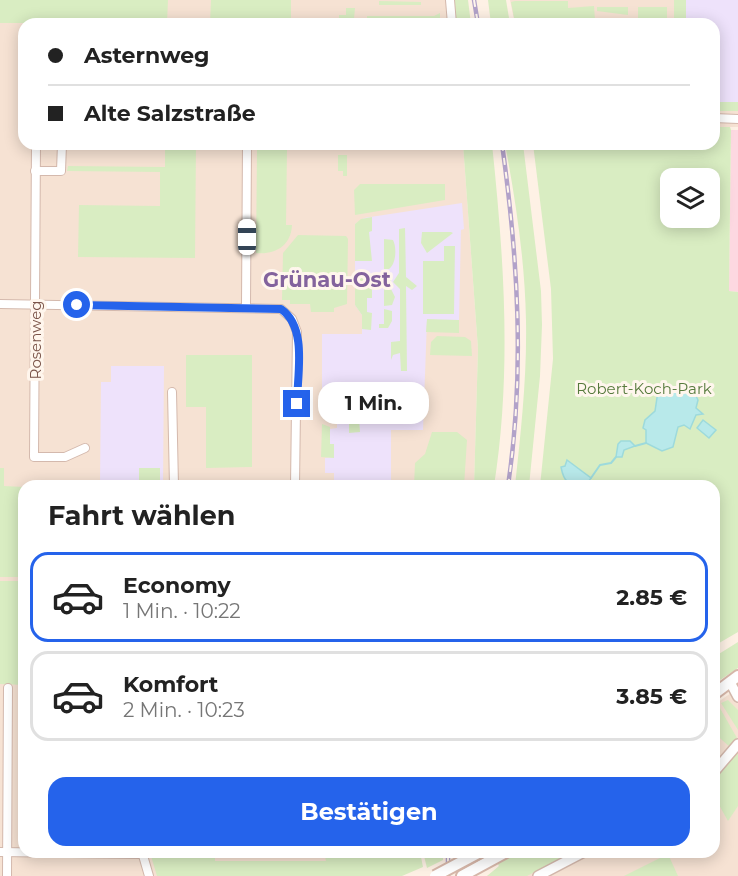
<!DOCTYPE html>
<html lang="de">
<meta charset="utf-8">
<style>
body{margin:0;font-family:Montserrat,sans-serif;background:#f6f6f6;color:#222;height:100vh;display:flex;flex-direction:column;font-size:22px;white-space:nowrap}
*{box-sizing:border-box;margin:0}
p{font-size:20px;color:#767676}
.icon{flex:none;width:33px;height:33px;fill:none;stroke:currentColor;stroke-width:2;stroke-linecap:round;stroke-linejoin:round}
.map{position:relative;flex:1;overflow:hidden}
.drawer{position:absolute;left:18px;top:480px;width:702px;height:378px;display:flex;flex-direction:column;background:#fff;border-radius:18px;box-shadow:0 3px 15px #0003}
.drawer>*{flex:none}
.hud{position:absolute;left:18px;top:18px;width:702px;height:132px;border-radius:18px;box-shadow:0 3px 15px #0003;display:grid;align-content:center;height:132px;padding:0 30px;background:#fff}
.controls{position:absolute;left:660px;top:168px;display:grid;gap:12px}
.controls a{display:grid;place-items:center;width:60px;height:60px;border-radius:12px;background:#fff;box-shadow:0 3px 15px #0003;font-size:30px}
.end{position:absolute;width:27px;height:27px;margin:-14px;border:8px solid #2563eb;background:#fff;box-shadow:0 0 0 3px #fff}
.from{border-radius:50%}
.bubble{position:absolute;height:42px;border-radius:18px;background:#fff;box-shadow:0 3px 15px #0003;font-size:20px;font-weight:700;line-height:42px;text-align:center}
.car{position:absolute;width:18px;height:36px;margin:-18px -9px;border-radius:8px;box-shadow:0 0 4px 2px #0007;background:linear-gradient(#fff 24%,#345 0 40%,#fff 0 76%,#345 0 86%,#fff 0)}
.hud b{display:flex;align-items:center;gap:21px;height:57px;font-size:22px}
.hud b+b{border-top:2px solid #e0e0e0}
.hud i{width:15px;height:15px;background:#222}
ul{padding:0;list-style:none}
li{display:flex;align-items:center;gap:18px;height:90px;margin:0 12px 9px;padding:0 18px;border:3px solid #e0e0e0;border-radius:18px}
li div{flex:1}
li b{display:block;font-size:22px}
li em{font-style:normal;font-weight:700}
li.active{border-color:#2563eb}
li>.icon{width:54px;height:54px;stroke-width:1.5}
h2{padding:0 30px;font-size:27px;line-height:72px}
.action{display:flex;gap:12px;margin-top:auto;padding:12px 30px}
.action a{flex:1;height:69px;border-radius:18px;background:#2563eb;color:#fff;font-size:24px;font-weight:700;line-height:69px;text-align:center}
.map>svg:first-child{display:block}
.residential{fill:#f6e2d3}
.education{fill:#eee2fb}
.medical{fill:#fdd8e1}
.green{fill:#d9edc2;fill-rule:evenodd}
.water{fill:#b8e9ea;stroke:#9ddadc;stroke-width:1.5}
.lines{fill:none;stroke-linecap:round;stroke-linejoin:round}
.stream{stroke:#9ddadc;stroke-width:2}
.minor-casing{stroke:#d4b9ad;stroke-width:10}
.tertiary-casing{stroke:#d4b9ad;stroke-width:12}
.secondary-casing{stroke:#d7b8aa;stroke-width:14}
.minor{stroke:#fff;stroke-width:8}
.tertiary{stroke:#fff;stroke-width:9}
.secondary{stroke:#fff;stroke-width:10}
.rail-casing{stroke:#b2a2c9;stroke-width:4.5}
.rail{stroke:#fff6ed;stroke-width:2;stroke-dasharray:7;stroke-linecap:butt}
.secondary-bridge-casing{stroke:#d7b8aa;stroke-width:14;stroke-linecap:butt}
.secondary-bridge{stroke:#fff;stroke-width:10}
.route{stroke:#2563eb;stroke-width:8}
.labels{text-anchor:middle;dominant-baseline:central;stroke-width:6;stroke-linejoin:round;paint-order:stroke}
.street-label{font-size:15px;fill:#7a5348;stroke:#fff6ed}
.park-label{font-size:15px;fill:#567a3c;stroke:#fff6ed}
.district-label{font-size:21px;font-weight:bold;fill:#83639d;stroke:#fff6ed}
</style>
<div class="map">
<svg width="738" height="876" viewBox="0 0 738 876">
<rect width="100%" height="100%" fill="#fef1e5"/>
<g class="residential">
<polygon points="0,0 454,0 456,24 24,24 24,144 463,144 478,349 474,486 24,486 24,529 0,529"/>
<polygon points="510,0 738,0 738,127 714,127 714,24 515,24"/>
<polygon points="0,577 24,577 24,852 324,852 332,876 0,876"/>
<polygon points="738,688 738,876 487,876 496,870 499,866 497,862 513,852 714,852 714,705"/>
</g>
<g class="education">
<polygon points="674,0 738,0 738,102 714,102 714,24 674,24"/>
<polygon points="462,203 464,229 461,230 459,320 427,320 423,430 391,430 391,486 334,486 334,473 325,473 325,458 334,457 330,444 330,429 337,428 337,402 322,401 322,334 362,334 362,315 355,305 355,224 364,218"/>
<polygon points="111,366 164,366 163,485 100,484 101,382 111,382"/>
</g>
<polygon class="medical" points="731,130 738,130 738,292 729,291"/>
<g class="green">
<polygon points="0,0 168,0 167,23 0,23"/>
<polygon points="211,0 291,0 291,24 210,24"/>
<polygon points="454,0 468,0 471,24 456,24"/>
<polygon points="488,0 506,0 510,24 491,24"/>
<rect x="674" y="0" width="12" height="24"/>
<polygon points="379,1 421,2 421,5 379,5"/>
<polygon points="515,1 568,1 568,8 594,6 595,20 581,24 515,23 511,2"/>
<polygon points="597,7 628,7 628,15 597,11"/>
<rect x="638" y="7" width="29" height="17"/>
<polygon points="346,8 355,8 354,19 350,24 339,24 339,15 346,15"/>
<polygon points="440,13 440,24 367,24 367,16 434,16"/>
<rect x="714" y="102" width="24" height="9"/>
<path d="M714 127H730L731 130 729 291 738 292V632L714 646V486H540L553 359 551 289 533 144H714ZM670 178H710V218H670Z"/>
<polygon points="165,144 196,144 195,258 78,257 79,205 160,206 160,172 67,171 68,166 165,167"/>
<path d="M463 144H492C504 258 512 372 494 486H474L478 349Z"/>
<path d="M505 144H523L541 291 542 325 540 376 529 486H515C521 431 527 377 526 321 525 262 516 202 505 144Z"/>
<path d="M257 149H287L286 225H292C291 246 275 255 256 253Z"/>
<polygon points="338,155 347,155 347,176 343,176 343,171 338,171"/>
<polygon points="360,184 445,184 445,200 355,215 354,190"/>
<polygon points="372,217 372,231 369,232 372,261 355,261 355,224 361,219"/>
<polygon points="405,228 406,277 417,286 412,290 406,286 407,371 401,371 400,353 393,355 391,360 391,342 400,341 400,289 393,282 399,273 399,229"/>
<polygon points="422,232 451,232 453,233 427,253 421,243"/>
<polygon points="298,235 346,236 348,239 347,304 334,308 334,312 311,312 310,304 290,304 290,300 282,300 283,253"/>
<path d="M384 239 393 240C397 248 396 264 389 269H384Z"/>
<polygon points="444,246 455,246 454,314 423,314 423,261 444,261"/>
<polygon points="384,272 391,275 391,289 395,297 392,305 384,306"/>
<polygon points="355,277 372,277 372,298 367,298 367,312 372,313 371,330 362,329 362,315 355,305"/>
<polygon points="384,309 392,311 392,321 388,328 379,328 379,324 384,324"/>
<polygon points="427,319 459,320 459,333 426,332"/>
<polygon points="437,336 465,337 471,341 472,356 430,355 431,342"/>
<polygon points="186,355 252,355 252,467 206,468 206,407 186,407"/>
<polygon points="343,416 359,419 360,432 349,433 349,421 343,421"/>
<polygon points="322,424 330,427 330,444 334,444 334,458 321,457"/>
<polygon points="432,432 457,432 467,440 464,486 414,486 415,463 425,454"/>
<polygon points="0,468 4,468 4,486 24,487 24,577 0,577"/>
<rect x="139" y="468" width="21" height="12"/>
<polygon points="0,581 24,581 24,685 0,684"/>
<polygon points="738,642 738,668 714,684 714,657"/>
<polygon points="728,700 738,710 738,730 721,703"/>
<polygon points="717,703 737,738 730,747 714,733 714,705"/>
<polygon points="738,744 738,806 728,821 714,796 714,772"/>
<polygon points="324,852 420,852 423,867 402,876 157,876 151,856 162,856 164,853 215,854 215,861 326,861"/>
<polygon points="423,852 443,852 443,860 427,868"/>
<polygon points="513,852 573,852 527,876 487,876 499,866 497,862"/>
<polygon points="668,854 678,876 624,876"/>
</g>
<g class="water">
<polygon points="684,385 692,388 698,400 696,408 703,414 696,415 690,429 684,425 678,427 673,447 662,451 646,443 646,430 643,428 645,420 655,411 658,391 678,390"/>
<polygon points="703,420 716,430 709,438 697,428"/>
<polygon points="621,441 630,441 635,446 624,450 622,457 616,457 618,444"/>
<path d="M567 460 591 478 587 484C572 483 565 488 561 467L565 466Z"/>
</g>
<g class="lines">
<g class="stream">
<polyline points="635,446 646,443"/>
<polyline points="591,478 600,465 611,463 616,457"/>
</g>
<defs>
<g id="minor">
<polyline points="450,0 452,24"/>
<polyline points="714,118 738,119"/>
<polyline points="36,144 34,457 65,457 85,448"/>
<polyline points="35,171 61,171 62,144"/>
<polyline points="0,304 281,309 292,319 297,332 295,486"/>
<polyline points="246,306 247,144"/>
<polyline points="172,392 174,486"/>
<polyline points="0,852 142,854"/>
<polyline points="142,852 149,876"/>
<polyline points="7,876 8,688"/>
</g>
<g id="tertiary">
<polyline points="730,682 738,697"/>
<polyline points="714,772 738,744"/>
<polyline points="538,876 584,852"/>
</g>
<g id="secondary">
<polyline points="714,694 738,676"/>
<polyline points="462,876 506,852"/>
</g>
</defs>
<use href="#minor" class="minor-casing"/>
<use href="#tertiary" class="tertiary-casing"/>
<use href="#secondary" class="secondary-casing"/>
<use href="#minor" class="minor"/>
<use href="#tertiary" class="tertiary"/>
<use href="#secondary" class="secondary"/>
<defs>
<g id="rail">
<polyline points="474,0 478,24"/>
<path d="M502 144C518 258 525 372 508 486"/>
<polyline points="448,876 448,852"/>
</g>
</defs>
<use href="#rail" class="rail-casing"/>
<use href="#rail" class="rail"/>
<defs>
<polyline id="secondary-bridge" points="435,876 480,852"/>
</defs>
<use href="#secondary-bridge" class="secondary-bridge-casing"/>
<use href="#secondary-bridge" class="secondary-bridge"/>
</g>
<g class="lines">
<path class="route" d="M77 305 281 309C308 328 297 375 297 404"/>
</g>
<g class="labels">
<g class="street-label">
<text transform="translate(35 340) rotate(-90)">Rosenweg</text>
</g>
<g class="park-label">
<text x="644" y="388">Robert-Koch-Park</text>
</g>
<g class="district-label">
<text x="327" y="279">Grünau-Ost</text>
</g>
</g>
</svg>
<div class="controls">
<a><svg class="icon" aria-label="layers" viewBox="0 0 24 24"><path d="M12 4l9 5-9 5-9-5zM3 14l9 5 9-5"/></svg></a>
</div>
<i class="end from" style="left:77px;top:305px"></i>
<i class="end" style="left:297px;top:404px"></i>
<div class="bubble" style="left:318px;top:382px;width:111px">1 Min.</div>
<i class="car" style="left:247px;top:237px;rotate:0deg"></i>
<div class="hud">
<b><i class="from"></i>Asternweg</b>
<b><i></i>Alte Salzstraße</b>
</div>
<section class="drawer">
<h2>Fahrt wählen</h2>
<ul>
<li class="active"><svg class="icon" aria-label="car" viewBox="0 0 24 24"><path d="M5 17H2v-5l4-1 3-4h7l3 4 3 1v5h-3M9 17h6M6 11h13"/><circle cx="7" cy="17" r="2"/><circle cx="17" cy="17" r="2"/></svg><div><b>Economy</b><p>1 Min. · 10:22</p></div><em>2.85 €</em></li>
<li><svg class="icon" aria-label="car" viewBox="0 0 24 24"><path d="M5 17H2v-5l4-1 3-4h7l3 4 3 1v5h-3M9 17h6M6 11h13"/><circle cx="7" cy="17" r="2"/><circle cx="17" cy="17" r="2"/></svg><div><b>Komfort</b><p>2 Min. · 10:23</p></div><em>3.85 €</em></li>
</ul>
<div class="action"><a>Bestätigen</a></div>
</section>
</div>
